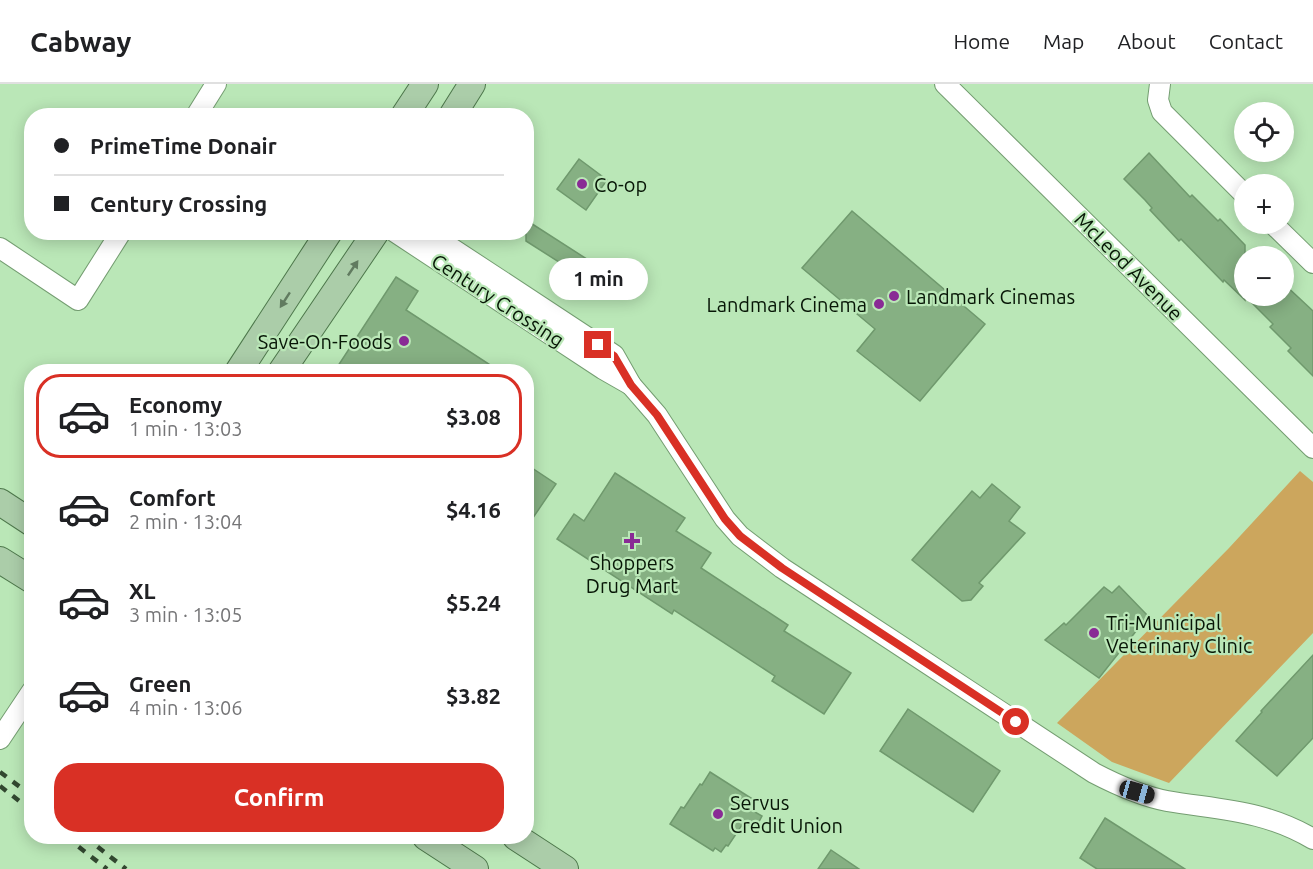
<!DOCTYPE html>
<meta charset="utf-8">
<style>
body{margin:0;font-family:Ubuntu,sans-serif;background:#f6f6f6;color:#202124;height:100vh;display:flex;flex-direction:column;font-size:22px;white-space:nowrap}
*{box-sizing:border-box;margin:0}
p{font-size:20px;color:#757577}
.icon{flex:none;width:33px;height:33px;fill:none;stroke:currentColor;stroke-width:2;stroke-linecap:round;stroke-linejoin:round}
.map{position:relative;flex:1;overflow:hidden}
.sheet{position:absolute;left:24px;top:280px;width:510px;height:480px;display:flex;flex-direction:column;background:#fff;border-radius:24px;box-shadow:0 3px 15px #0003}
.sheet>*{flex:none}
.top-card{position:absolute;left:24px;top:24px;width:510px;height:132px;border-radius:24px;box-shadow:0 3px 15px #0003;display:grid;align-content:center;height:132px;padding:0 30px;background:#fff}
.fabs{position:absolute;left:1234px;top:18px;display:grid;gap:12px}
.fabs a{display:grid;place-items:center;width:60px;height:60px;border-radius:50%;background:#fff;box-shadow:0 3px 15px #0003;font-size:30px}
.end{position:absolute;width:27px;height:27px;margin:-14px;border:8px solid #d93025;background:#fff;box-shadow:0 0 0 3px #fff}
.from{border-radius:50%}
.bubble{position:absolute;height:42px;border-radius:21px;background:#fff;box-shadow:0 3px 15px #0003;font-size:20px;font-weight:600;line-height:42px;text-align:center}
.car{position:absolute;width:18px;height:36px;margin:-18px -9px;border-radius:8px;box-shadow:0 0 4px 2px #0007;background:linear-gradient(#222 24%,#8ab4d8 0 40%,#222 0 76%,#8ab4d8 0 86%,#222 0)}
.top-card b{display:flex;align-items:center;gap:21px;height:57px;font-size:22px}
.top-card b+b{border-top:2px solid #e0e0e0}
.top-card i{width:15px;height:15px;background:#202124}
ul{padding:10px 0 0;list-style:none}
li{display:flex;align-items:center;gap:18px;height:84px;margin:0 12px 9px;padding:0 18px;border:3px solid transparent;border-radius:24px}
li div{flex:1}
li b{display:block;font-size:22px}
li em{font-style:normal;font-weight:600}
li.selected{border-color:#d93025}
li>.icon{width:54px;height:54px;stroke-width:1.5}
.action{display:flex;gap:12px;margin-top:auto;padding:12px 30px}
.action a{flex:1;height:69px;border-radius:24px;background:#d93025;color:#fff;font-size:24px;font-weight:600;line-height:69px;text-align:center}
header{display:flex;align-items:center;gap:36px;box-sizing:border-box;height:84px;padding:0 30px;background:#fff;border-bottom:2px solid #e0e0e0}
header strong{font-size:28px}
nav{display:flex;gap:33px;margin-inline-start:auto;font-size:21px}
.map>svg:first-child{display:block}
.green{fill:#cca65d}
.building{fill:#86b083;stroke:#6f996d;stroke-width:1.5}
.lines{fill:none;stroke-linecap:round;stroke-linejoin:round}
.minor-casing{stroke:#749d71;stroke-width:22}
.major-casing{stroke:#4d774b;stroke-width:28}
.minor{stroke:#fff;stroke-width:20}
.major{stroke:#abcda9;stroke-width:26}
.rail{stroke:#324830;stroke-width:4.5;stroke-dasharray:8 8;stroke-linecap:butt}
.oneway{fill:#617b60}
.route{stroke:#d93025;stroke-width:8}
.poi-dot{fill:#892b95;stroke:#bae7b7;stroke-width:2}
.labels{text-anchor:middle;dominant-baseline:central;stroke-width:4.5;stroke-linejoin:round;paint-order:stroke}
.poi-label{font-size:20px;fill:#071606;stroke:#bae7b7;text-anchor:start}
.street-label{font-size:20px;fill:#071606;stroke:#bae7b7}
</style>
<header>
<strong>Cabway</strong>
<nav><a>Home</a><a>Map</a><a>About</a><a>Contact</a></nav>
</header>
<div class="map">
<svg width="1313" height="785" viewBox="0 0 1313 785">
<rect width="100%" height="100%" fill="#bae7b7"/>
<polygon class="green" points="1300,387 1313,398 1313,549 1169,699 1112,678 1057,639 1229,464"/>
<g class="building">
<polygon points="1149,69 1190,113 1192,111 1218,137 1220,135 1245,161 1245,212 1284,212 1284,200 1313,227 1313,292 1288,267 1291,264 1270,243 1273,240 1245,212 1245,216 1224,196 1223,198 1181,155 1179,157 1150,126 1152,124 1145,116 1124,95"/>
<polygon points="579,75 607,96 586,126 557,105"/>
<polygon points="852,127 985,240 920,317 857,267 875,245 802,184"/>
<polygon points="526,136 593,179 584,194 526,157"/>
<polygon points="396,193 418,207 406,226 501,288 334,288"/>
<polygon points="526,380 556,400 526,444"/>
<polygon points="615,389 685,434 676,447 711,469 701,484 788,541 784,547 851,589 824,630 772,597 775,592 674,526 672,530 557,455 574,430 584,437"/>
<polygon points="992,400 1020,423 1009,437 1025,449 979,499 983,502 971,516 962,517 912,476 972,407 980,414"/>
<polygon points="1119,502 1148,532 1099,594 1045,556 1064,539 1066,541 1104,503 1112,509"/>
<polygon points="1313,571 1313,654 1277,692 1236,657 1262,628 1261,627"/>
<polygon points="908,625 1000,687 973,728 880,667"/>
<polygon points="710,688 754,716 748,724 762,732 755,745 744,738 728,762 726,761 721,768 715,764 713,767 670,740 681,723 684,724 700,700 702,701"/>
<polygon points="1105,734 1185,785 1097,785 1080,774"/>
<polygon points="831,766 859,785 818,785"/>
</g>
<g class="lines">
<defs>
<g id="minor">
<polyline points="945,0 1313,364"/>
<polyline points="1160,0 1158,16 1162,28 1245,111"/>
<polyline points="196,32 216,0"/>
<polyline points="1273,140 1313,179"/>
<polyline points="395,148 603,285 631,301"/>
<path d="M427 148 614 271 631 301 657 331 725 435 740 452 782 484 1094 689C1117 701 1141 712 1167 717 1220 726 1264 726 1313 755"/>
<polyline points="0,164 78,216 121,148"/>
<polyline points="0,655 32,607"/>
</g>
<g id="major">
<polyline points="404,32 425,0"/>
<polyline points="452,32 472,0"/>
<polyline points="238,288 329,148"/>
<polyline points="281,288 376,148"/>
<polyline points="0,418 32,439"/>
<polyline points="0,476 32,496"/>
<polyline points="426,753 475,785"/>
<polyline points="516,753 565,785"/>
</g>
</defs>
<use href="#minor" class="minor-casing"/>
<use href="#major" class="major-casing"/>
<use href="#minor" class="minor"/>
<use href="#major" class="major"/>
<g class="rail">
<polyline points="0,688 32,712"/>
<polyline points="0,702 32,727"/>
<polyline points="66,753 107,785"/>
<polyline points="85,753 126,785"/>
</g>
</g>
<defs><path id="oneway-solid" d="M-6-.8H1V-3.2L6.5 0L1 3.2V.8H-6Z" transform="scale(1.5)"/></defs>
<g class="oneway">
<use href="#oneway-solid" transform="translate(353 184) rotate(-56)"/>
<use href="#oneway-solid" transform="translate(285 216) rotate(123)"/>
</g>
<g class="lines">
<polyline class="route" points="598,261 614,272 631,301 657,331 725,435 740,452 782,484 1016,638"/>
</g>
<g class="poi-dot">
<circle cx="582" cy="100" r="6"/>
<circle cx="894" cy="212" r="6"/>
<circle cx="879" cy="220" r="6"/>
<circle cx="404" cy="257" r="6"/>
<path d="M629 448h6v6h6v6h-6v6h-6v-6h-6v-6h6z"/>
<circle cx="1094" cy="549" r="6"/>
<circle cx="718" cy="730" r="6"/>
</g>
<g class="labels">
<g class="poi-label">
<text x="594" y="100">Co-op</text>
<text x="906" y="212">Landmark Cinemas</text>
<text x="867" y="220" text-anchor="end">Landmark Cinema</text>
<text x="392" y="257" text-anchor="end">Save-On-Foods</text>
<text x="632" y="478" text-anchor="middle">Shoppers<tspan x="632" dy="23">Drug Mart</tspan></text>
<text x="1106" y="538">Tri-Municipal<tspan x="1106" dy="23">Veterinary Clinic</tspan></text>
<text x="730" y="718">Servus<tspan x="730" dy="23">Credit Union</tspan></text>
</g>
<g class="street-label">
<text transform="translate(1129 182) rotate(45)">McLeod Avenue</text>
<text transform="translate(498 216) rotate(33)">Century Crossing</text>
</g>
</g>
</svg>
<div class="fabs">
<a><svg class="icon" aria-label="locate" viewBox="0 0 24 24"><circle cx="12" cy="12" r="6"/><path d="M12 2v4M12 18v4M2 12h4M18 12h4"/></svg></a>
<a>+</a>
<a>−</a>
</div>
<i class="end from" style="left:1016px;top:638px"></i>
<i class="end" style="left:598px;top:261px"></i>
<div class="bubble" style="left:549px;top:174px;width:99px">1 min</div>
<i class="car" style="left:1137px;top:708px;rotate:106deg"></i>
<div class="top-card">
<b><i class="from"></i>PrimeTime Donair</b>
<b><i></i>Century Crossing</b>
</div>
<section class="sheet">
<ul>
<li class="selected"><svg class="icon" aria-label="car" viewBox="0 0 24 24"><path d="M5 17H2v-5l4-1 3-4h7l3 4 3 1v5h-3M9 17h6M6 11h13"/><circle cx="7" cy="17" r="2"/><circle cx="17" cy="17" r="2"/></svg><div><b>Economy</b><p>1 min · 13:03</p></div><em>$3.08</em></li>
<li><svg class="icon" aria-label="car" viewBox="0 0 24 24"><path d="M5 17H2v-5l4-1 3-4h7l3 4 3 1v5h-3M9 17h6M6 11h13"/><circle cx="7" cy="17" r="2"/><circle cx="17" cy="17" r="2"/></svg><div><b>Comfort</b><p>2 min · 13:04</p></div><em>$4.16</em></li>
<li><svg class="icon" aria-label="car" viewBox="0 0 24 24"><path d="M5 17H2v-5l4-1 3-4h7l3 4 3 1v5h-3M9 17h6M6 11h13"/><circle cx="7" cy="17" r="2"/><circle cx="17" cy="17" r="2"/></svg><div><b>XL</b><p>3 min · 13:05</p></div><em>$5.24</em></li>
<li><svg class="icon" aria-label="car" viewBox="0 0 24 24"><path d="M5 17H2v-5l4-1 3-4h7l3 4 3 1v5h-3M9 17h6M6 11h13"/><circle cx="7" cy="17" r="2"/><circle cx="17" cy="17" r="2"/></svg><div><b>Green</b><p>4 min · 13:06</p></div><em>$3.82</em></li>
</ul>
<div class="action"><a>Confirm</a></div>
</section>
</div>
